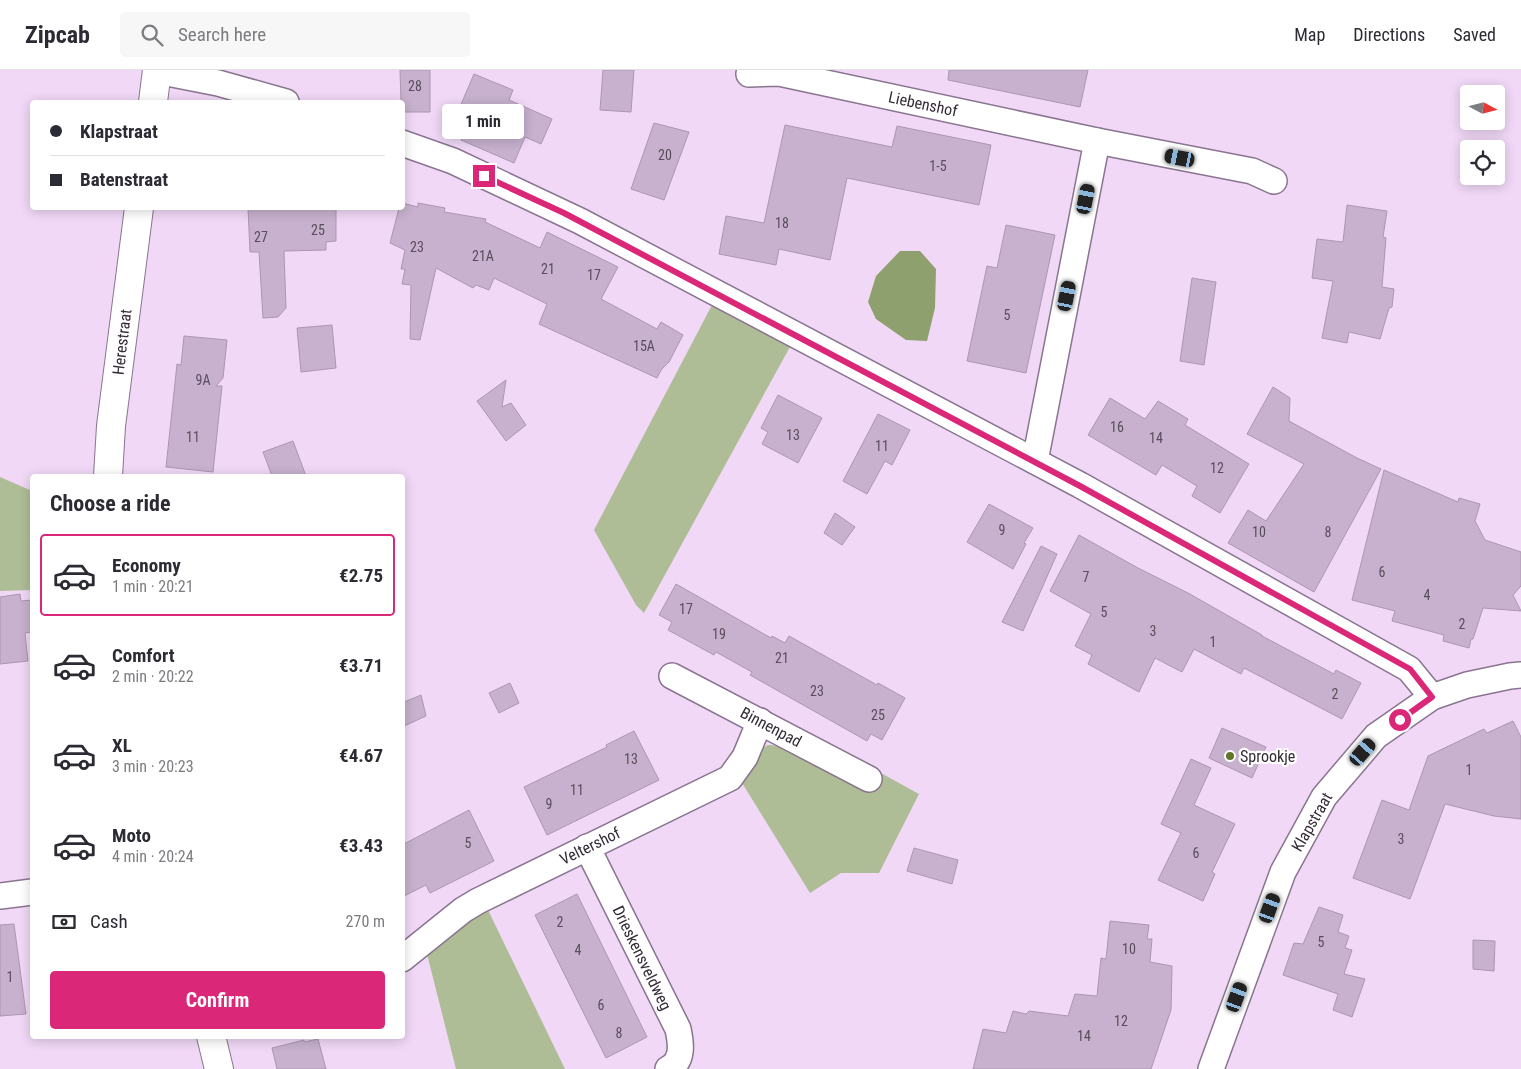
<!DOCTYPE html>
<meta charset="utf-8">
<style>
body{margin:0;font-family:"Roboto Condensed",sans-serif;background:#f7f7f7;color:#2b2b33;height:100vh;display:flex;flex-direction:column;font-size:19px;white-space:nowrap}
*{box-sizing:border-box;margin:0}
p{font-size:16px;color:#7c7c81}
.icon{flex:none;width:28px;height:28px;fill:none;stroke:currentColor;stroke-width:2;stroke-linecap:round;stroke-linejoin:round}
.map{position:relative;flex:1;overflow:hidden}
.side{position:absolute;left:30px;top:404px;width:375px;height:565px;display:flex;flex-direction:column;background:#fff;border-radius:5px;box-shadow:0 2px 12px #0003}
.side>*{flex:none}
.guide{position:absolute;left:30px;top:30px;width:375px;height:110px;border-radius:5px;box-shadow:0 2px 12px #0003;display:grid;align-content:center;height:110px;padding:0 20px;background:#fff}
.needle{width:32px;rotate:97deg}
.tools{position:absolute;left:1460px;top:15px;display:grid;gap:10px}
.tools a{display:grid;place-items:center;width:45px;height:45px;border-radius:5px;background:#fff;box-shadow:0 2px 12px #0003;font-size:25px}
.end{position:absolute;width:22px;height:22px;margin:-11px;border:6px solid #db2777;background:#fff;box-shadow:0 0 0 2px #fff}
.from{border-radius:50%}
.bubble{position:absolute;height:35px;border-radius:5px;background:#fff;box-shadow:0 2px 12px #0003;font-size:16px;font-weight:700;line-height:35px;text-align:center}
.car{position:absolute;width:15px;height:30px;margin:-15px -8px;border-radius:6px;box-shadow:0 0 4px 1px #0007;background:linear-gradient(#222 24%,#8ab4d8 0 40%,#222 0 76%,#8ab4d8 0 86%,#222 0)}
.guide b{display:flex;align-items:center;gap:18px;height:48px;font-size:19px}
.guide b+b{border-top:1px solid #e1e1e2}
.guide i{width:12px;height:12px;background:#2b2b33}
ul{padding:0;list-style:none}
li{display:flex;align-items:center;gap:15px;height:82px;margin:0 10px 8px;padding:0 10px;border:2px solid transparent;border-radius:5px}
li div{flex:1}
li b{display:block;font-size:19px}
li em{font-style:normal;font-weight:700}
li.selected{border-color:#db2777}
li>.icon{width:45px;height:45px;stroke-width:1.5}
h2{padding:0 20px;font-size:22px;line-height:60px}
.pay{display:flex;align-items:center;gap:12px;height:55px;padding:0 20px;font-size:19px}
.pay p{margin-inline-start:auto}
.cta{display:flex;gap:10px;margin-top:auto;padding:10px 20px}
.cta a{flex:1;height:58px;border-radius:5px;background:#db2777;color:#fff;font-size:20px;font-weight:700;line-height:58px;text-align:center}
header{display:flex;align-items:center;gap:30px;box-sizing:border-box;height:70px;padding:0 25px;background:#fff;border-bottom:1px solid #e1e1e2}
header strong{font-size:24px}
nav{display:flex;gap:28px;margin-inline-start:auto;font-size:18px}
.search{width:350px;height:45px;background:#f7f7f7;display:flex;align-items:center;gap:12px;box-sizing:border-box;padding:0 18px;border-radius:5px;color:#7c7c81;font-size:19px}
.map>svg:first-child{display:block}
.green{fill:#aebd96}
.water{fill:#8ea06d}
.building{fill:#c7b1ce;stroke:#ac96b2}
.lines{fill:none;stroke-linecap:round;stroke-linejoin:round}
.street-casing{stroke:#8a7590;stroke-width:28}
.secondary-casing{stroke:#8a7590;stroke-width:30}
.street{stroke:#fff;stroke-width:25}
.secondary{stroke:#fff;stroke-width:28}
.route{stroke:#db2777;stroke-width:6}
.poi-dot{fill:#5f7628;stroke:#fff;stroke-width:2}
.labels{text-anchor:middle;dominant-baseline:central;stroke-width:4.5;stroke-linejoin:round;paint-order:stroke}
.number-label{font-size:14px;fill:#594c5c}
.street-label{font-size:16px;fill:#342b36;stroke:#fff}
.poi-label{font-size:16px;fill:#342b36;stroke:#fff;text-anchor:start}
</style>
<header>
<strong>Zipcab</strong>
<div class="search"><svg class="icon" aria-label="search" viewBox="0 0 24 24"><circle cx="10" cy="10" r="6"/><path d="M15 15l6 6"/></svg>Search here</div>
<nav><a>Map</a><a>Directions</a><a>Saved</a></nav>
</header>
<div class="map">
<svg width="1521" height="999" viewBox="0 0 1521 999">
<rect width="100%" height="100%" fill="#f0d8f6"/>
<g class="green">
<polygon points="712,235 791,275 644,543 636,535 594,460"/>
<polygon points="0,407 32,421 32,520 0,521"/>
<path d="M768 675C789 673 846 711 866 723L879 702 919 724 879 803H841L810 823 739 708 757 681Z"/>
<polygon points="488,840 565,999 456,999 426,880 459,851"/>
</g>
<polygon class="water" points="900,181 920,181 936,199 935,238 927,271 906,270 876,249 868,232 876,206"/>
<g class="building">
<polygon points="400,0 430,0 430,42 402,42 402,32 401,32"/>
<polygon points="603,0 634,0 631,42 600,40"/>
<polygon points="949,0 1088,0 1080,37 948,10"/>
<polygon points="474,4 513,20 509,30 552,49 541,74 525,67 514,93 461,70 472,46 456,46"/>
<polygon points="654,53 689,62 664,130 631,119"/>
<polygon points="785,55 892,77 897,56 991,75 979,135 847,108 830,190 779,179 776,195 719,184 726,146 764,153"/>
<polygon points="402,133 418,137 418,133 445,138 444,142 486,149 485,152 540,178 547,162 618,197 601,229 657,259 661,252 683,265 669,292 661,300 657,308 539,254 547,234 494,208 489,220 476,215 473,218 436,198 420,270 410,269 411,215 402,214 405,199 401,199 405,180 390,173 399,138 402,138"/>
<polygon points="1347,135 1387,141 1383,167 1386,168 1382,217 1394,219 1392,237 1389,238 1380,269 1349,262 1347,273 1322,268 1333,211 1312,208 1317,169 1343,172"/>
<polygon points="248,138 336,138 336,171 326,172 326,180 284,181 286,238 278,247 263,248 259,182 250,182"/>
<polygon points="1006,155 1055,165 1026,303 967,291 987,196 997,198"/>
<polygon points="1192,208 1216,212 1204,295 1180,291"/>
<polygon points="332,255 336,298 301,302 297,258"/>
<polygon points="184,266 227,270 223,308 216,316 222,316 213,402 166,397 177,294 181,295"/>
<polygon points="506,310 502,337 511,333 526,355 506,371 477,331"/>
<polygon points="1273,317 1290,328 1289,351 1357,388 1381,399 1314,522 1228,473 1248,440 1266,451 1304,394 1247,364"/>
<polygon points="778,325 822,348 798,393 762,374 768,362 761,358"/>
<polygon points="1110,328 1145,349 1158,331 1188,349 1185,355 1249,394 1220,443 1192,426 1197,416 1162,395 1156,405 1088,365"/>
<polygon points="878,344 910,360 892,395 885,391 867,424 843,411"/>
<polygon points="293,371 306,406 272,406 263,382"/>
<polygon points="1384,400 1458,432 1459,428 1480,434 1475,451 1485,470 1521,482 1521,516 1513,525 1521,541 1483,538 1473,569 1471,569 1469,578 1443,571 1444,565 1392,551 1395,541 1352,530"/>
<polygon points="989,434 1033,458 1024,473 1026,474 1013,499 967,472"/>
<polygon points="835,443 855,457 842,475 824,463"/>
<polygon points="1079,465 1138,498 1188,523 1262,565 1262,566 1334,604 1336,600 1361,613 1342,649 1244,598 1241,604 1194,579 1182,602 1155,588 1139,622 1088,594 1092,585 1075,576 1091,544 1050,521"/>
<polygon points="1041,476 1057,484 1023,561 1002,552"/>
<polygon points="676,514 771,568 772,566 785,573 789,566 877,615 878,613 905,628 882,670 871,664 867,671 750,605 752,602 716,582 714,585 668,560 672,552 659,545"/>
<polygon points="20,524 21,531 32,530 32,562 25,563 28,591 0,594 0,527"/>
<polygon points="510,613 519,633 499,643 489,623"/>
<polygon points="421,625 426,646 402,657 402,633"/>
<polygon points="1513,651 1521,667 1521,749 1494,746 1445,734 1410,829 1353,808 1382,730 1409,740 1428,686 1484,659 1487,663"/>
<polygon points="1222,658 1266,677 1252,708 1209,688"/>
<polygon points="634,661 659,710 547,765 524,717 607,677 606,675"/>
<polygon points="1191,689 1211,698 1194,735 1235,754 1212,802 1215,804 1203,831 1158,810 1181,763 1161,754"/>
<polygon points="469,740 494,791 430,823 426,815 402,827 402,775"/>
<polygon points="914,778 958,790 952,814 907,801"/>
<polygon points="577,824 647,967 606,988 535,845"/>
<polygon points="1319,837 1343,845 1338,862 1349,866 1345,878 1352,880 1344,904 1365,909 1352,947 1333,940 1338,924 1283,905 1294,873 1303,874"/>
<polygon points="1110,851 1149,855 1147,869 1152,869 1150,892 1172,896 1171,940 1151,999 973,999 983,959 1006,963 1013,941 1026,944 1029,941 1068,946 1075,924 1097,926 1101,888 1106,889"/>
<polygon points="14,854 26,944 0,946 0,855"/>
<polygon points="1473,870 1495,871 1494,901 1473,899"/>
<polygon points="318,969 326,999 277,999 272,978 304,970 304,972"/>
</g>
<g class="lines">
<defs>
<g id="street">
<polyline points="157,1 218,13 286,32"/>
<polyline points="749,4 779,3 1097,71 1035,391"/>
<polyline points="1097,71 1252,101 1274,111"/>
<polyline points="402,73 453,91 580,151 1080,415 1409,599 1432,627"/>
<polyline points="672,606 869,709"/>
<path d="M587 777 678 959C681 973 684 991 668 999"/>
<polyline points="0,826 32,822"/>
<polyline points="402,889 463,840 478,831 730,708 745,687 760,651"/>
<polyline points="1211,999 1283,802 1324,727 1376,666 1432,627 1467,615 1510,606 1521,605"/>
</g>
<g id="secondary">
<polyline points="153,32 157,0"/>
<polyline points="108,406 111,356 139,138"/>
<polyline points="211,966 219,999"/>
</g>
</defs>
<use href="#street" class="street-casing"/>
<use href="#secondary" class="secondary-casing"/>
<use href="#street" class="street"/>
<use href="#secondary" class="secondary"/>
</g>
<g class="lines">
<polyline class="route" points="484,106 564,143 1080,416 1410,599 1432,627 1400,650"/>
</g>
<circle class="poi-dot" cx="1230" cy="686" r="5"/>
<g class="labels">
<g class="number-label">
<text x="415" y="16">28</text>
<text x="665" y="85">20</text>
<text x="938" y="96">1-5</text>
<text x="782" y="153">18</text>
<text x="318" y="160">25</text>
<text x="261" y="167">27</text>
<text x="417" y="177">23</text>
<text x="483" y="186">21A</text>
<text x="548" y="199">21</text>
<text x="594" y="205">17</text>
<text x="1007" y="245">5</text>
<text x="644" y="276">15A</text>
<text x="203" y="310">9A</text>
<text x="1117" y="357">16</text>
<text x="793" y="365">13</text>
<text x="193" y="367">11</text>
<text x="1156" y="368">14</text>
<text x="882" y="376">11</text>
<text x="1217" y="398">12</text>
<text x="1002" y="460">9</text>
<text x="1259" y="462">10</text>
<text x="1328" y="462">8</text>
<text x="1382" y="502">6</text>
<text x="1086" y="507">7</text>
<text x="1427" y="525">4</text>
<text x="686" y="539">17</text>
<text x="1104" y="542">5</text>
<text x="1462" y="554">2</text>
<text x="1153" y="561">3</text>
<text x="719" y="564">19</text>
<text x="1213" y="572">1</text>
<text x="782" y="588">21</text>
<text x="817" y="621">23</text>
<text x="1335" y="624">2</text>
<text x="878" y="645">25</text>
<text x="631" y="689">13</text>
<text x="1469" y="700">1</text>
<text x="577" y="720">11</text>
<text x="549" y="734">9</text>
<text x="1401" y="769">3</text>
<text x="468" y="773">5</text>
<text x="1196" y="783">6</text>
<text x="560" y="852">2</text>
<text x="1321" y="872">5</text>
<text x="1129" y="879">10</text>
<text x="578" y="880">4</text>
<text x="10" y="907">1</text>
<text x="601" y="935">6</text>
<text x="1121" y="951">12</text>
<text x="619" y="963">8</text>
<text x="1084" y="966">14</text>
</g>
<g class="street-label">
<text transform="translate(923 34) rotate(12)">Liebenshof</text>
<text transform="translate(122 272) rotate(-83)">Herestraat</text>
<text transform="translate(771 657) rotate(28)">Binnenpad</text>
<text transform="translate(1312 752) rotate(-60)">Klapstraat</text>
<text transform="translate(590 776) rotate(-26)">Veltershof</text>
<text transform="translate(642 888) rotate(64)">Drieskensveldweg</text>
</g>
<g class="poi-label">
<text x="1240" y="686">Sprookje</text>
</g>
</g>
</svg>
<div class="tools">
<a><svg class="needle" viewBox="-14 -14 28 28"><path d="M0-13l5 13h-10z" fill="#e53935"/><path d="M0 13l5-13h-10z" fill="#7c7c81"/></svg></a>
<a><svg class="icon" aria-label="locate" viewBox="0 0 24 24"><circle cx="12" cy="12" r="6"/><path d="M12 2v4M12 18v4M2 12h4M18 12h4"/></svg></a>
</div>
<i class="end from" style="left:1400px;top:650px"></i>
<i class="end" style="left:484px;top:106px"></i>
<div class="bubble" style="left:442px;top:34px;width:82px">1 min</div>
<i class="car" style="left:1180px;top:88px;rotate:281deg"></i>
<i class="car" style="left:1086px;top:129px;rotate:11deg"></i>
<i class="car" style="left:1067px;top:226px;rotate:11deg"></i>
<i class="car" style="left:1363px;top:682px;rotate:41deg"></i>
<i class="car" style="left:1270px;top:838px;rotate:20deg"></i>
<i class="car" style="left:1237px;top:927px;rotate:20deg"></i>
<div class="guide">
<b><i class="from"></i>Klapstraat</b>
<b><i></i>Batenstraat</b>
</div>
<section class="side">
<h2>Choose a ride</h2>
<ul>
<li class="selected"><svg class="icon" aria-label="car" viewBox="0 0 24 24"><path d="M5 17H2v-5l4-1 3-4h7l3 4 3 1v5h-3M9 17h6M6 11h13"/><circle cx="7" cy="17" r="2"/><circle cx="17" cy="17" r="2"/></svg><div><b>Economy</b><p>1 min · 20:21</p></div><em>€2.75</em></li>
<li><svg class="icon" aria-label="car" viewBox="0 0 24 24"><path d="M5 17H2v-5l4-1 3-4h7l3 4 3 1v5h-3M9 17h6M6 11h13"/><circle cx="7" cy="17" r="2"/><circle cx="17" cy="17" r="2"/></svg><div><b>Comfort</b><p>2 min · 20:22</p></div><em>€3.71</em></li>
<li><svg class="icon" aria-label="car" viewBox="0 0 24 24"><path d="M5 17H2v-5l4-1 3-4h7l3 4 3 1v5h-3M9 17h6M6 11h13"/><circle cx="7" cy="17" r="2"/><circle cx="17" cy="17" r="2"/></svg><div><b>XL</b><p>3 min · 20:23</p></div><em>€4.67</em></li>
<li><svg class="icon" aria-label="car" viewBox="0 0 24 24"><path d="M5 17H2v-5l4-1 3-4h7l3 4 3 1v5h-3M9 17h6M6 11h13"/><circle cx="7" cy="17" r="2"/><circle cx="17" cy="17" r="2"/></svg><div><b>Moto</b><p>4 min · 20:24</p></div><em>€3.43</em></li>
</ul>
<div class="pay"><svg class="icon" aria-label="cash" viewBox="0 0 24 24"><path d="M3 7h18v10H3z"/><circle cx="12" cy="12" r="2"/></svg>Cash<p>270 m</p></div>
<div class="cta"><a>Confirm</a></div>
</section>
</div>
